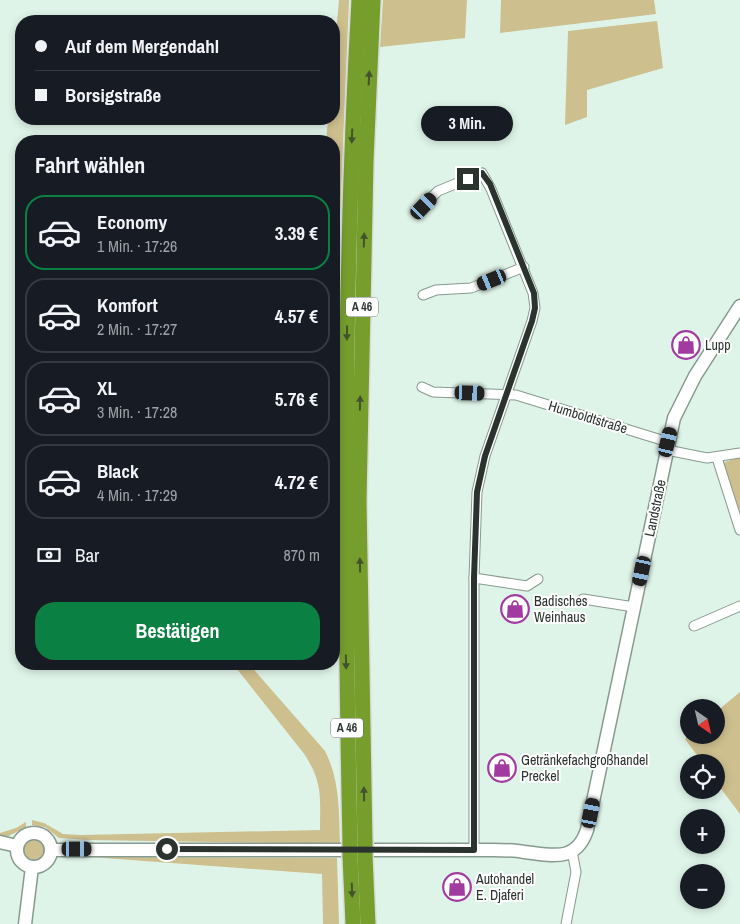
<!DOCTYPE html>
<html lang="de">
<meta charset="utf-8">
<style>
body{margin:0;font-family:"Archivo Narrow",sans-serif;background:#242831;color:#f1f3f6;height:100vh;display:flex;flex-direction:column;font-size:19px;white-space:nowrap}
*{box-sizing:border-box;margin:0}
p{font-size:16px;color:#9ea1a6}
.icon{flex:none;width:28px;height:28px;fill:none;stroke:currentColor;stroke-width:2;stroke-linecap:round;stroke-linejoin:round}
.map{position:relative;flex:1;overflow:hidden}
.side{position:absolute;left:15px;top:135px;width:325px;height:535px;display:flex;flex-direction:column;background:#171b24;border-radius:20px;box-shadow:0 2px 8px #0003}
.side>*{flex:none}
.banner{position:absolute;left:15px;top:15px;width:325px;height:110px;border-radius:20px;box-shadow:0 2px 8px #0003;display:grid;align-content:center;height:110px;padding:0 20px;background:#171b24}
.needle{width:32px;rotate:146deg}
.tools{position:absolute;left:680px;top:699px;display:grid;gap:10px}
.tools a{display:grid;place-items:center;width:45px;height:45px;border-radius:50%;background:#171b24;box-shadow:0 2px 8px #0003;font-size:25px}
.end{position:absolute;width:22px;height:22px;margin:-11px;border:6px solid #2b332f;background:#fff;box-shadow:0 0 0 2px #fff}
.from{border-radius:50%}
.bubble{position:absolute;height:35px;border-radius:18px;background:#171b24;box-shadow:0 2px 8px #0003;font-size:16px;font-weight:800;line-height:35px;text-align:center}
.car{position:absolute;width:15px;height:30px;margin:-15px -8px;border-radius:6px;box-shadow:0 0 4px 1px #0007;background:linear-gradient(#222 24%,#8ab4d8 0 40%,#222 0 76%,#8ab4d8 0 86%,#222 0)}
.banner b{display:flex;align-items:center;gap:18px;height:48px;font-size:19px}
.banner b+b{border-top:1px solid #363941}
.banner i{width:12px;height:12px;background:#f1f3f6}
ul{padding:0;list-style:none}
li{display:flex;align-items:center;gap:15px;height:75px;margin:0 10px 8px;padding:0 10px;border:2px solid #363941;border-radius:20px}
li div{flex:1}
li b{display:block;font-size:19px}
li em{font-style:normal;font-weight:800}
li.current{border-color:#0b8043}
li>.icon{width:45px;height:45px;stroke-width:1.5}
h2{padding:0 20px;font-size:22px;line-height:60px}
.pay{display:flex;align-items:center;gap:12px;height:55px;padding:0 20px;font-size:19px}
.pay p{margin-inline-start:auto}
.action{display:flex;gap:10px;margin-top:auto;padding:10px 20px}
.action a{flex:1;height:58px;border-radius:20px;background:#0b8043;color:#fff;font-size:20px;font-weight:800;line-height:58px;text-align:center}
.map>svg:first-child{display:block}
.green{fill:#cebf8e}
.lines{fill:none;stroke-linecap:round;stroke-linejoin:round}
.street-casing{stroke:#879a8f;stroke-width:11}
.secondary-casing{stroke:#879a8f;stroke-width:15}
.highway-casing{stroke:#d9dada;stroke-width:18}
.street{stroke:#fff;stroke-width:9}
.secondary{stroke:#fff;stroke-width:12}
.highway{stroke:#769e2d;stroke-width:15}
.highway-bridge-casing{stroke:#d9dada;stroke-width:18;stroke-linecap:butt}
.highway-bridge{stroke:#769e2d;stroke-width:15}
.oneway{fill:#42532e}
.route{stroke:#2b332f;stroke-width:6}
.labels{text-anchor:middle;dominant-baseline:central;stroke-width:4;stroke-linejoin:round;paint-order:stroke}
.shield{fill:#fff;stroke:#6b706d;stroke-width:1}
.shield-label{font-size:12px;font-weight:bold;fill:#2b332f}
.poi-label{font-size:14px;fill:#2b332f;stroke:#fff;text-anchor:start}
.street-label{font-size:14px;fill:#2b332f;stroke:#fff}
</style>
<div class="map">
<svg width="740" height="924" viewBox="0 0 740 924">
<rect width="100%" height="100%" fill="#dff4e8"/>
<g class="green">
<polygon points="339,0 349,0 339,240 334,275 334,141 326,141 328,119 334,119 334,55"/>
<polygon points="383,0 467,0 465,38 380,47"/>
<polygon points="501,0 654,0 656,14 500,33"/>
<polygon points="657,21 663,68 587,90 587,117 565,125 568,31"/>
<polygon points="740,457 740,522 722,463"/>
<path d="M233 664H249L325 751C340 780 339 812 340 844L90 840 59 838 45 827 32 825V820L44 823 63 834 81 835 320 830C320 796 323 784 305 755Z"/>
<polygon points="740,692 740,814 716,782 716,762 702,762 685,739 689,735 716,735 716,712"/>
<polygon points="26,822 26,827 5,838 0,837 0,833 16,828"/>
<circle cx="34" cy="851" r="11"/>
<polygon points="90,857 337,858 339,924 323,924 322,874"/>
</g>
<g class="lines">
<defs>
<g id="street">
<polyline points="424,205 438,191 482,173 491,189 533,293 535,308 532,321 485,456 477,492 474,578 474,850"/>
<polyline points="423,295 436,290 471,288 524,267"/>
<polyline points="422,387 433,392 516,395 668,442"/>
<polyline points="667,450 707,458 740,453"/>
<polyline points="717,458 740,530"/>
<polyline points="474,578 527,586 538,579"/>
<polyline points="583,599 634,607"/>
<polyline points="694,626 740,606"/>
<polyline points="566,924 576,872 572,851"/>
</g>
<g id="secondary">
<circle cx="34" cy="850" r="17"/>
<polyline points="0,842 17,846"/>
<path d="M51 850H493C503 850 514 850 524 852 552 855 576 863 587 830L674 418 695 376 740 306"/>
<polyline points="25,924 32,867"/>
</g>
<g id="highway">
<path d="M350 843C344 561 343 281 359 0"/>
<polyline points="365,843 359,501 366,161 373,0"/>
<polyline points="350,856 353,924"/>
<polyline points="365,856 368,924"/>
</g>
</defs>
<use href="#street" class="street-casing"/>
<use href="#secondary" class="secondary-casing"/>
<use href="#highway" class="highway-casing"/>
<use href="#street" class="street"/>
<use href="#secondary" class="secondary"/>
<use href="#highway" class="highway"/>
<defs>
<g id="highway-bridge">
<polyline points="350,843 350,856"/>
<polyline points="365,843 365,856"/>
</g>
</defs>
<use href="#highway-bridge" class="highway-bridge-casing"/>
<use href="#highway-bridge" class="highway-bridge"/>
</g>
<defs><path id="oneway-solid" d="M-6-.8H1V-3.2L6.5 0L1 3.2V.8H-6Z" transform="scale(1.25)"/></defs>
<g class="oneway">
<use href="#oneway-solid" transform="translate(369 78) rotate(-87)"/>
<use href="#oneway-solid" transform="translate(352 136) rotate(92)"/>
<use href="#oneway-solid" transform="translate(364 240) rotate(-88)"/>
<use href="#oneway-solid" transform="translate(347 333) rotate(91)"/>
<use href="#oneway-solid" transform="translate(360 403) rotate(-89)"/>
<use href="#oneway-solid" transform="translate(360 565) rotate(-91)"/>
<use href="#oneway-solid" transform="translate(346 662) rotate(89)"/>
<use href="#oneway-solid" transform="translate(364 794) rotate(-91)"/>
<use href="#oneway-solid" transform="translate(352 890) rotate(88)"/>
</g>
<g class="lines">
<polyline class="route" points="167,849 474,850 474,578 477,492 485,456 532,321 535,308 534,293 490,184 482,173 468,179"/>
</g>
<defs>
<symbol id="shop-ring" viewBox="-11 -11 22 22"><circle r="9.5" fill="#fff" stroke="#a13b9f" stroke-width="1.5"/><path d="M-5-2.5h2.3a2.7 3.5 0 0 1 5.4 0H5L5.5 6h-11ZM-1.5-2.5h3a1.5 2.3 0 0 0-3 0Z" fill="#a13b9f"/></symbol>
</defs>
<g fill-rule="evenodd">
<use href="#shop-ring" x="670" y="329" width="32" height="32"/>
<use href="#shop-ring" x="499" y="593" width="32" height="32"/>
<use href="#shop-ring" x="486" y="752" width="32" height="32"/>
<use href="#shop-ring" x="441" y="871" width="32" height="32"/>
</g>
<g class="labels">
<g class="shield">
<rect x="346" y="297.5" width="32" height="19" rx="4"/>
<rect x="331" y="718.5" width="32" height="19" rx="4"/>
</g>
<g class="shield-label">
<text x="362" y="307">A 46</text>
<text x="347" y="728">A 46</text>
</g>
<g class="poi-label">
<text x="705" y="345">Lupp</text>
<text x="534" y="601">Badisches<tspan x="534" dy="16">Weinhaus</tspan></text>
<text x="521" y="760">Getränkefachgroßhandel<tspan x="521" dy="16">Preckel</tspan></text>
<text x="476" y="879">Autohandel<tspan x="476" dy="16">E. Djaferi</tspan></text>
</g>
<g class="street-label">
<text transform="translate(588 417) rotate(17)">Humboldtstraße</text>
<text transform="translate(655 508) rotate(-78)">Landstraße</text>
</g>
</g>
</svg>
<div class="tools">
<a><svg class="needle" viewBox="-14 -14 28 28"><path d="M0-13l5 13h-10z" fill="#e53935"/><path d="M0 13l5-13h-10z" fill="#9ea1a6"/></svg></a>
<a><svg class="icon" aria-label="locate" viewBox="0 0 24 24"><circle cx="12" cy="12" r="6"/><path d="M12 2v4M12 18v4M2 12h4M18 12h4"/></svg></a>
<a>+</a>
<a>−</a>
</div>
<i class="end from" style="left:167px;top:849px"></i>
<i class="end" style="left:468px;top:179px"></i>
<div class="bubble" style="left:421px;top:106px;width:92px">3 Min.</div>
<i class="car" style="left:424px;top:206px;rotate:44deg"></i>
<i class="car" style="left:492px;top:280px;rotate:248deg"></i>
<i class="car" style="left:470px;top:393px;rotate:92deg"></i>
<i class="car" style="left:668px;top:442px;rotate:13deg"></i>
<i class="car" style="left:642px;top:571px;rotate:192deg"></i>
<i class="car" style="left:591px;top:813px;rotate:11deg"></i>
<i class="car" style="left:77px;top:849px;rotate:90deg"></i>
<div class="banner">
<b><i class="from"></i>Auf dem Mergendahl</b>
<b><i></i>Borsigstraße</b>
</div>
<section class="side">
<h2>Fahrt wählen</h2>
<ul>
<li class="current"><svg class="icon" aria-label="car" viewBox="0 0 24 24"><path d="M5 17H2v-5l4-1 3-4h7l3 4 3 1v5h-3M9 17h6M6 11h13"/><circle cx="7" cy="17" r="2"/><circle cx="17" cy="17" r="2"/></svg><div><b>Economy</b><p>1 Min. · 17:26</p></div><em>3.39 €</em></li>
<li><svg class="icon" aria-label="car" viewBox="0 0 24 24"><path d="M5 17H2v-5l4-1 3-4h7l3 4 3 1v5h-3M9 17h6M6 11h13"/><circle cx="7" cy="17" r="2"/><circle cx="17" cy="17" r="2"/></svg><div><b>Komfort</b><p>2 Min. · 17:27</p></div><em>4.57 €</em></li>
<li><svg class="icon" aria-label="car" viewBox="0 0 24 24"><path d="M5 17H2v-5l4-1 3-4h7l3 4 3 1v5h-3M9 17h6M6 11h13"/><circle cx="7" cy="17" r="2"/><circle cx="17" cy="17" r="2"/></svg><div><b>XL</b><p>3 Min. · 17:28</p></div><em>5.76 €</em></li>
<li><svg class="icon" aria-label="car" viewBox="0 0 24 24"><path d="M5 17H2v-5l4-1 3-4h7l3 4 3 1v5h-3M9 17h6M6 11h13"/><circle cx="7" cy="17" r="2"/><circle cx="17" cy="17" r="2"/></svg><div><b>Black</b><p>4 Min. · 17:29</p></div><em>4.72 €</em></li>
</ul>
<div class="pay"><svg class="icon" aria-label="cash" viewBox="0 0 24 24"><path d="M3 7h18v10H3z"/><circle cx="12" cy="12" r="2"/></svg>Bar<p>870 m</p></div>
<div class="action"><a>Bestätigen</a></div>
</section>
</div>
